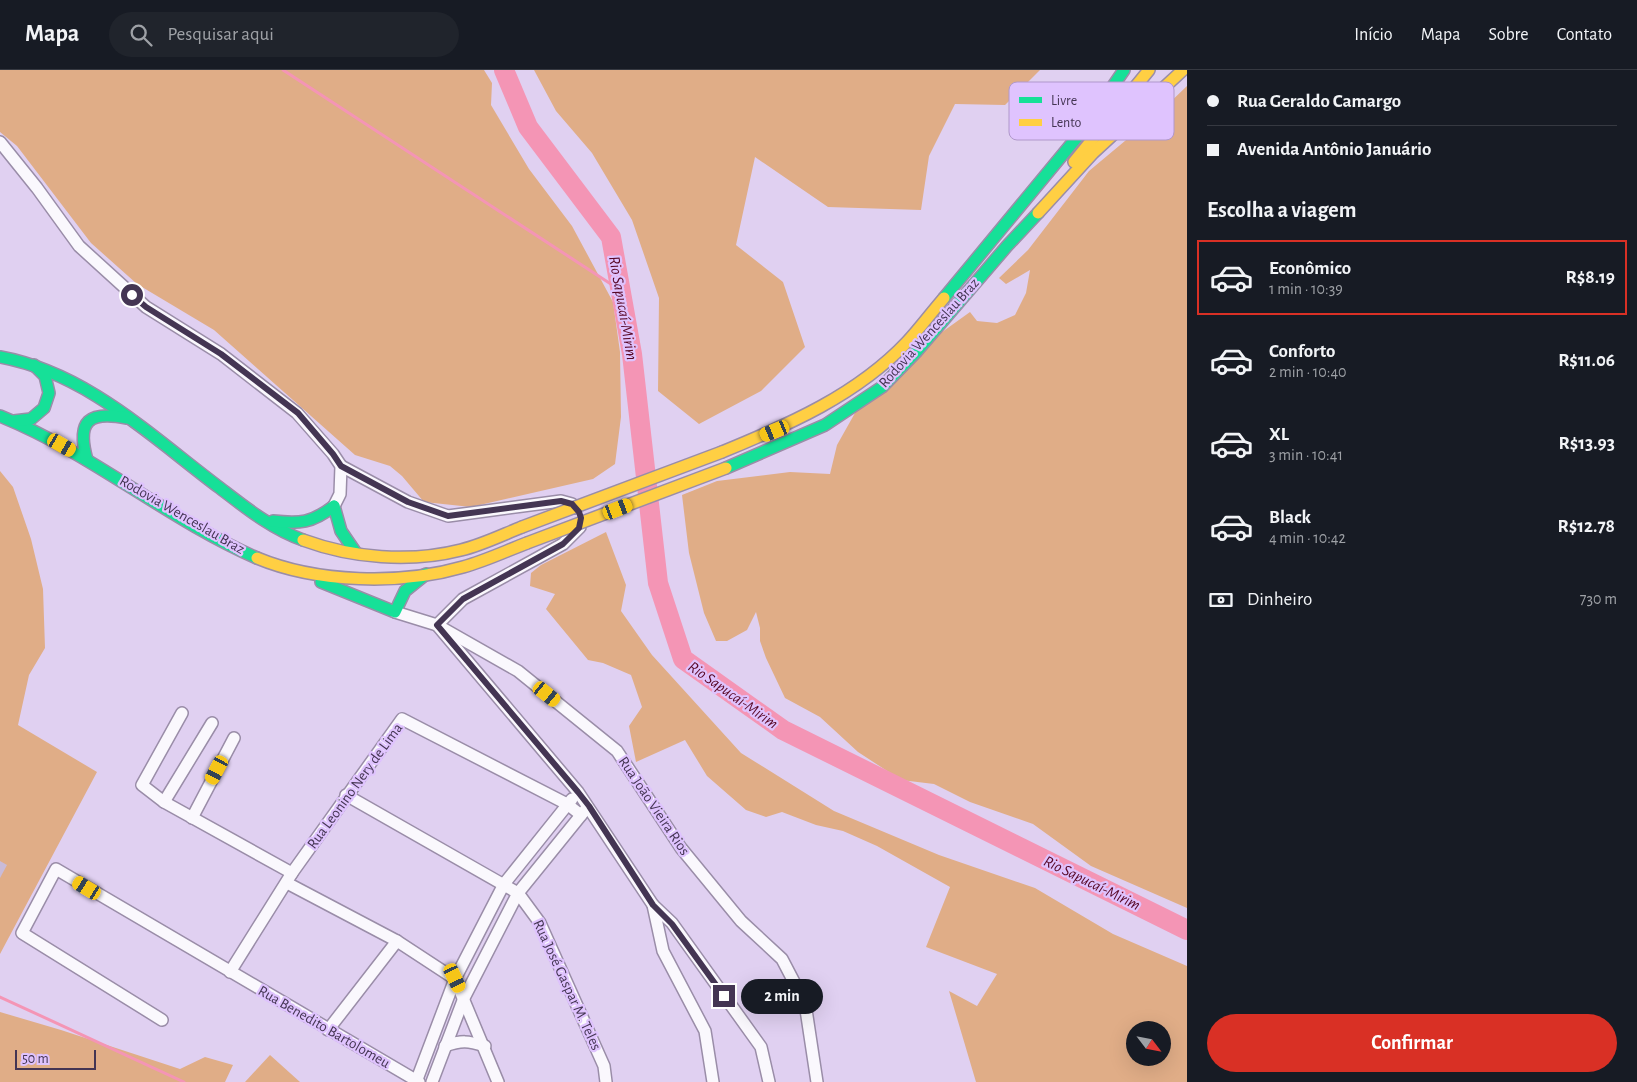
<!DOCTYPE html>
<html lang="pt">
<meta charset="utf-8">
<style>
body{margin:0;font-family:"Alegreya Sans",sans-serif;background:#20242c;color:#f1f3f6;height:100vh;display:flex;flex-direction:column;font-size:19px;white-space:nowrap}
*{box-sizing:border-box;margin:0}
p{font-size:16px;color:#9ea1a6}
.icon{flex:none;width:28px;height:28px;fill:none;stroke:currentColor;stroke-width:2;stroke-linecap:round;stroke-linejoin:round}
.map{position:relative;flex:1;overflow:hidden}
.drawer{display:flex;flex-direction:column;background:#171b24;width:450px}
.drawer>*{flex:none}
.hud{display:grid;align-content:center;height:110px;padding:0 20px;background:#171b24}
.needle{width:32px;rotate:122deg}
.controls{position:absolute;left:1126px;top:951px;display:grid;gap:10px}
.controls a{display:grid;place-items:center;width:45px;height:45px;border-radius:50%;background:#171b24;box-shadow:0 5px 20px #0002;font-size:25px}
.scale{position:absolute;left:15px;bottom:12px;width:81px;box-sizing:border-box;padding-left:5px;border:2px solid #443553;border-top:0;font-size:14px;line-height:18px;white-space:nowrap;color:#443553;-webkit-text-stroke:4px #dfc3fe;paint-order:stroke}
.end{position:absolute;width:22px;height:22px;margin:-11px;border:6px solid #443553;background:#fff;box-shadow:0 0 0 2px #fff}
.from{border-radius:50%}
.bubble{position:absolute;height:35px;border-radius:18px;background:#171b24;box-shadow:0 5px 20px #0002;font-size:16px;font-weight:600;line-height:35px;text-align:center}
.car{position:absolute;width:15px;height:30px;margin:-15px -8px;border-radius:6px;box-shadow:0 0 4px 1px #0007;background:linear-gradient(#f5c518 24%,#345 0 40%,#f5c518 0 76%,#345 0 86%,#f5c518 0)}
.hud b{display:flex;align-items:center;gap:18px;height:48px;font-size:19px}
.hud b+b{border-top:1px solid #363941}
.hud i{width:12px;height:12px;background:#f1f3f6}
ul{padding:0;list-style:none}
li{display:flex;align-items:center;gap:15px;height:75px;margin:0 10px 8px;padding:0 10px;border:2px solid transparent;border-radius:0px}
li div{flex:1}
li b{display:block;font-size:19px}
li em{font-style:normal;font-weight:600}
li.selected{border-color:#d93025}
li>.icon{width:45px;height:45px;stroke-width:1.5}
h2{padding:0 20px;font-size:22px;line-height:60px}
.pay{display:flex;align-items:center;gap:12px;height:55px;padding:0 20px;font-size:19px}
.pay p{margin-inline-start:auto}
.button{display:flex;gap:10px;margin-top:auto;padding:10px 20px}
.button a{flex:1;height:58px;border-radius:30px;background:#d93025;color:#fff;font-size:20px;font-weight:600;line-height:58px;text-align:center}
header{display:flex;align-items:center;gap:30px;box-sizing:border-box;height:70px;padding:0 25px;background:#171b24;border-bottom:1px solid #363941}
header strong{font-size:24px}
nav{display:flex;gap:28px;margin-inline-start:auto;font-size:18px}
.search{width:350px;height:45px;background:#20242c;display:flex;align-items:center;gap:12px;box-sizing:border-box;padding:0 18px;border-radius:28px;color:#9ea1a6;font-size:19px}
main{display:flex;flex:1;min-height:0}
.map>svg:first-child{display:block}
.green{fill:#e0ad87;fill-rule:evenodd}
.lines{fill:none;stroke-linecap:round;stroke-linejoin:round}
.stream{stroke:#f495b5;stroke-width:3}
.river{stroke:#f495b5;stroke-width:20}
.building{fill:#c9bbd8}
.street-casing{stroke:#9a8da8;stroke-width:14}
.fast-casing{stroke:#9a8da8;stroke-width:14}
.slow-casing{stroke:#9a8da8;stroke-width:14}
.street{stroke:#faf8fd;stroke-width:11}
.fast{stroke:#16e098;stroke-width:11}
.slow{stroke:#ffcf43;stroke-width:11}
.slow-bridge-casing{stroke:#9a8da8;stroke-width:14;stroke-linecap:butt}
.slow-bridge{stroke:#ffcf43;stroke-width:11}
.route{stroke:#443553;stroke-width:6}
.labels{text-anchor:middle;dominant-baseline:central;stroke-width:4.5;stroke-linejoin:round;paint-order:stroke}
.street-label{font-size:15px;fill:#443553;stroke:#dfc3fe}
.water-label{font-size:16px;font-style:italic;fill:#580725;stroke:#dfc3fe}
.key{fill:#dfc3fe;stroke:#b098cb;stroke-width:1}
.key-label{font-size:14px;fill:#443553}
</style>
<header>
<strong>Mapa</strong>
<div class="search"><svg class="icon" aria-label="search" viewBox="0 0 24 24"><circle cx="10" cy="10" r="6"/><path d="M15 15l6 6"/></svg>Pesquisar aqui</div>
<nav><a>Início</a><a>Mapa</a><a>Sobre</a><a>Contato</a></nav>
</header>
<main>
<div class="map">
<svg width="1187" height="1012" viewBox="0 0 1187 1012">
<rect width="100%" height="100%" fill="#e0d0f1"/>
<g class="green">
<polygon points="0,0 484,0 492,13 491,35 529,99 572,156 613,232 620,282 621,347 615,394 593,409 471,437 424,432 402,406 390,396 355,385 214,260 137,214 91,173 17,76 0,62"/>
<polygon points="534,0 1040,0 1005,35 955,34 929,86 921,140 828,137 755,87 736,175 783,212 805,277 761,321 699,354 658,321 659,228 632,150 592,83 556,41"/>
<polygon points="1187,16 1187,838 1091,796 1033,754 970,732 934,714 901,710 858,682 820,647 785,628 766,588 760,571 760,558 756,542 747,560 727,571 716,571 704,543 689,483 682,425 717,411 790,402 830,404 837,375 855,343 938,265 970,242 977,251 997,253 1015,245 1026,223 1030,200 1006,214 999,208 1028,180 1089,101 1162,40"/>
<polygon points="0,401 13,417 31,469 43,519 45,578 29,605 18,655 97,702 0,884"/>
<path d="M606 462 626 515 621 541 652 585 741 683 834 741 939 785 1035 818 1113 864 1187 896V1012H976L949 921 977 936 997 904 926 877 950 817 877 776 843 761 816 755 782 742 766 747 746 740 707 706 685 670 636 692 629 656 642 637 631 605 603 593 588 590 546 539 555 524 530 516 531 503 541 495ZM1135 960H1162V988H1135Z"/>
<polygon points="0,942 61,960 180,999 205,987 233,995 225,1012 0,1012"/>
<polygon points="270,985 300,1012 245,1012"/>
</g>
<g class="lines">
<g class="stream">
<polyline points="283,0 620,220"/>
<polyline points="0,927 184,1012"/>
</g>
<polyline class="river" points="504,0 528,57 611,167 632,284 658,513 683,589 783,660 1187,860"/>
</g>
<polygon class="building" points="0,791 7,795 0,808"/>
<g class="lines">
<defs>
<g id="street">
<polyline points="0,72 37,118 79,176 146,237 221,284 297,343 333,384 341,396 340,424 334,436"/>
<polyline points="341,396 408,432 448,446 561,431 572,434 575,438"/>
<polyline points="580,457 563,474 463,529 437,555 578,722 653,835 663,881 705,961 713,1012"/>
<polyline points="395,542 437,555 518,601 617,681 681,778 741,851 782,889 805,933 817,1012"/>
<polyline points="182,643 142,715 164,732 292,803"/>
<polyline points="346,725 518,823 540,853 604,996 606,1012"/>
<polyline points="164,732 212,653"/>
<polyline points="192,748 234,668"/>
<polyline points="287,813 397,871 455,909 498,1012"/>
<polyline points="653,835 672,853 761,977 769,1012"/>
<polyline points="230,902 292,803 402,649 567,734 581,745"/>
<polyline points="162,950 22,863 56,799 419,1012"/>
<polyline points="328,960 397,871"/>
<path d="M445 976C462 970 468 971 485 976"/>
<polyline points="416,1012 455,909 504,814 572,729"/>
<polyline points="432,1012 464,928 518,823 586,739"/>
</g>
<g id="fast">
<polyline points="944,228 1083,60 1124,0"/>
<path d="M0 287C87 303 152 367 220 418 246 438 272 459 303 470"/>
<path d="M0 346C92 383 167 449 257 488"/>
<polyline points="14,351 31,349 44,338 49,323 45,306 34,295"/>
<path d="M87 390C76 350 89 341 127 348"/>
<polyline points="726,398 825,355 882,317 917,281 1007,176 1038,143"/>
<polyline points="334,436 341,461 356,483"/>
<path d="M273 451C300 454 312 453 334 436"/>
<polyline points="321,512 395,542 405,521 426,504"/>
</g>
<g id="slow">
<polyline points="1074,92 1149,0"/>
<polyline points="1038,143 1093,83 1183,0"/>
<path d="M722 382C788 355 857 325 907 272 920 258 931 243 944 228"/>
<path d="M303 470C352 488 410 493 461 480 482 475 502 465 522 457"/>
<path d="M257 488C317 513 401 515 463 497 485 491 506 481 527 473"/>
</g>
</defs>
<use href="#street" class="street-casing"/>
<use href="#fast" class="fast-casing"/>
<use href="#slow" class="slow-casing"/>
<use href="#street" class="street"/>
<use href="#fast" class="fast"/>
<use href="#slow" class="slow"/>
<defs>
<g id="slow-bridge">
<polyline points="522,457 722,382"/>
<polyline points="527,473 726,398"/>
</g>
</defs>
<use href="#slow-bridge" class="slow-bridge-casing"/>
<use href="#slow-bridge" class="slow-bridge"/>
</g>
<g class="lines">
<polyline class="route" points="132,225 146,237 221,284 298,343 333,384 341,396 408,432 448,446 561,431 572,434 579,442 581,448 579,458 563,474 463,529 437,555 578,722 589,736 653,835 672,854 724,926"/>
</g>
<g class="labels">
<g class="street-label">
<text transform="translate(929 263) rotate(-48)">Rodovia Wenceslau Braz</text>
<text transform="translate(182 445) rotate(30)">Rodovia Wenceslau Braz</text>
<text transform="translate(355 716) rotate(-54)">Rua Leonino Nery de Lima</text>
<text transform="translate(654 736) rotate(56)">Rua João Vieira Rios</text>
<text transform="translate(567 915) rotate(65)">Rua José Gaspar M. Teles</text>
<text transform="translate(324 957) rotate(30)">Rua Benedito Bartolomeu</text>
</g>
<g class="water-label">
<text transform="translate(623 238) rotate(80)">Rio Sapucaí-Mirim</text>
<text transform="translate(733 625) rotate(35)">Rio Sapucaí-Mirim</text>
<text transform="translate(1092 813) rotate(26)">Rio Sapucaí-Mirim</text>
</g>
</g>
<rect x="1009" y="12" width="165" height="58" rx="8" class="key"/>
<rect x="1019" y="27" width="23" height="6" fill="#16e098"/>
<rect x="1019" y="49" width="23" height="7" fill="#ffcf43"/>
<g class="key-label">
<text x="1051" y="35">Livre</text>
<text x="1051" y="57">Lento</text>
</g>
</svg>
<div class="controls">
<a><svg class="needle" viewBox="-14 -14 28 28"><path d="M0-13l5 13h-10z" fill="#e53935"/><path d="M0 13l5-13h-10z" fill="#9ea1a6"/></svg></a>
</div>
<div class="scale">50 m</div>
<i class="end from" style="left:132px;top:225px"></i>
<i class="end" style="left:724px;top:926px"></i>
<div class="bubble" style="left:741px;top:909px;width:82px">2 min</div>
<i class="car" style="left:775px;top:361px;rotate:248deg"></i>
<i class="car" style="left:62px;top:375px;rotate:120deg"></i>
<i class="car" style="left:618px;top:439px;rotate:69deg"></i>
<i class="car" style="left:547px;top:624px;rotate:129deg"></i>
<i class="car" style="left:217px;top:700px;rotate:208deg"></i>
<i class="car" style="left:87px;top:818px;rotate:301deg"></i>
<i class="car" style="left:455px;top:908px;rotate:155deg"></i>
</div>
<section class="drawer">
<div class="hud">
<b><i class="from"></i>Rua Geraldo Camargo</b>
<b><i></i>Avenida Antônio Januário</b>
</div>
<h2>Escolha a viagem</h2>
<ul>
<li class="selected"><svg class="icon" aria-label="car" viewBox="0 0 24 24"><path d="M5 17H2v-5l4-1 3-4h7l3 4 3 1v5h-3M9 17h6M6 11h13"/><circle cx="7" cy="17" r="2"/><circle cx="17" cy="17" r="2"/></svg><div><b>Econômico</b><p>1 min · 10:39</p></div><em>R$8.19</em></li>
<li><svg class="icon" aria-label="car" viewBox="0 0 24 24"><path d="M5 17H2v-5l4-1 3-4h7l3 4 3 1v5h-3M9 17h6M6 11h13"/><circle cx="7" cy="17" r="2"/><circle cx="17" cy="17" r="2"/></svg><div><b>Conforto</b><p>2 min · 10:40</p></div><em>R$11.06</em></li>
<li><svg class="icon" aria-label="car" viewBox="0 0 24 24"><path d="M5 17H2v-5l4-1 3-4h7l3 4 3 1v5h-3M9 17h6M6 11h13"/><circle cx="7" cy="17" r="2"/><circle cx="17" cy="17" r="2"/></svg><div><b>XL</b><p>3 min · 10:41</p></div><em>R$13.93</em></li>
<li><svg class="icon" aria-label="car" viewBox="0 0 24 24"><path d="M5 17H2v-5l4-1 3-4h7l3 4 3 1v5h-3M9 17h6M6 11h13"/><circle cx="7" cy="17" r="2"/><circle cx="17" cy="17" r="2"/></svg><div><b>Black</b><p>4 min · 10:42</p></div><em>R$12.78</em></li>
</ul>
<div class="pay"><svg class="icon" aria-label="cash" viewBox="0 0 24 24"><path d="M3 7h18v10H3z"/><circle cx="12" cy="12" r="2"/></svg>Dinheiro<p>730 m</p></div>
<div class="button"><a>Confirmar</a></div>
</section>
</main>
